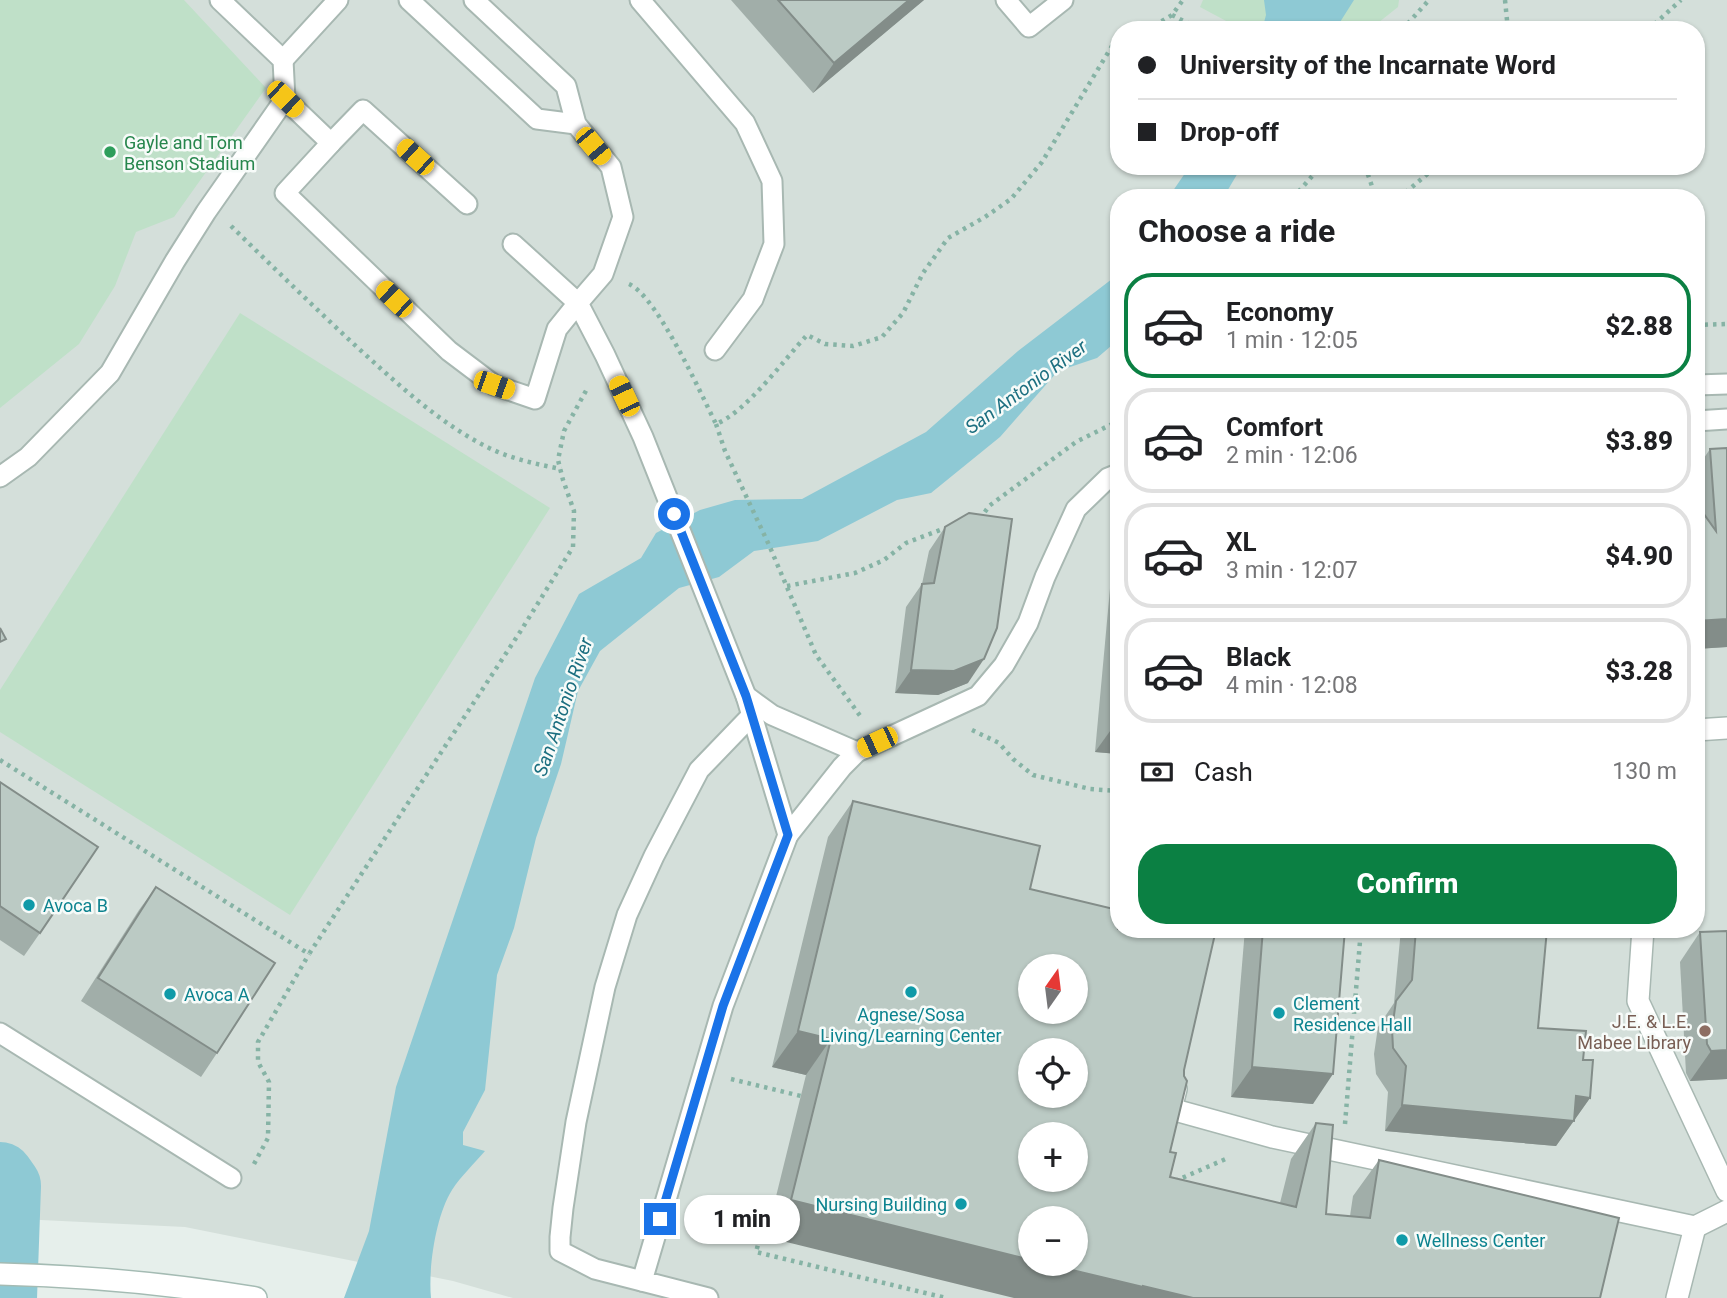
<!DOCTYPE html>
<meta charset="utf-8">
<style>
body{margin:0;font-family:Roboto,sans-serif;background:#f2f2f2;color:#202124;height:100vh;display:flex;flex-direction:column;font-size:26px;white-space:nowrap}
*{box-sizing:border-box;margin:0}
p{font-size:23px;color:#757577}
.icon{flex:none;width:38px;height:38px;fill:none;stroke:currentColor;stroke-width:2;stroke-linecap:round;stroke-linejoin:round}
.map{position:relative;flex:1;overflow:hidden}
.drawer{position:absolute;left:1110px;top:189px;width:595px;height:749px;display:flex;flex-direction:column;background:#fff;border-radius:28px;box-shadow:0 2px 5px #0004}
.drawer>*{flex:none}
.hud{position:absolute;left:1110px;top:21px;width:595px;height:154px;border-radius:28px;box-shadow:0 2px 5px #0004;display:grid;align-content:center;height:154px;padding:0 28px;background:#fff}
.needle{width:46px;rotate:14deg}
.controls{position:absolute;left:1018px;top:954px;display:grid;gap:14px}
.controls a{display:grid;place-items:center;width:70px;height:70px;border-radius:50%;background:#fff;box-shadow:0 2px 5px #0004;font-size:35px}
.end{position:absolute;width:32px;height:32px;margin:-16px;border:9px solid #1a73e8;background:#fff;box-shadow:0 0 0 4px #fff}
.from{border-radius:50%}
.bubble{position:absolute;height:49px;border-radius:24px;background:#fff;box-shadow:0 2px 5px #0004;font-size:23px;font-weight:800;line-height:49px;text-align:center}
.car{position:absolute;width:21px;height:42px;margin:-21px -10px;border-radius:9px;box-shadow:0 0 5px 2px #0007;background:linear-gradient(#f5c518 24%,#345 0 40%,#f5c518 0 76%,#345 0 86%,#f5c518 0)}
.hud b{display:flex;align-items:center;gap:24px;height:66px;font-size:26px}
.hud b+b{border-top:2px solid #e0e0e0}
.hud i{width:18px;height:18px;background:#202124}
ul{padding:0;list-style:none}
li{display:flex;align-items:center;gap:21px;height:105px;margin:0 14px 10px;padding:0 14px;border:4px solid #e0e0e0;border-radius:28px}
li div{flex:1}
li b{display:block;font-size:26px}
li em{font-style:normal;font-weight:800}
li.current{border-color:#0b8043}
li>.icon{width:63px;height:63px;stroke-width:1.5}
h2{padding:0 28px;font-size:32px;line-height:84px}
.pay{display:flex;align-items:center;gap:18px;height:77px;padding:0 28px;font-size:26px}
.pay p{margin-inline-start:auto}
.cta{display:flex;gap:14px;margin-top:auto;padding:14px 28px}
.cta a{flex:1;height:80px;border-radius:28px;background:#0b8043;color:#fff;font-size:28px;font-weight:800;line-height:80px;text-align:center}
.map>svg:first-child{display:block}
.built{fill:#d4dfda;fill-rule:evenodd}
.green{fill:#bfe0c8}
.water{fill:#8ec9d4}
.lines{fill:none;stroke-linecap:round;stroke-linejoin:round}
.river{stroke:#8ec9d4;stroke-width:68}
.service-casing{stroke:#a8b8b2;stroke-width:23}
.pedestrian-casing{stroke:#a8b8b2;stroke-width:24}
.secondary-casing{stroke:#a4bbb3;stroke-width:24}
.path{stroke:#86b3a5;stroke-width:4.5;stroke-dasharray:3.5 5;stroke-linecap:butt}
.service{stroke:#fff;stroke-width:19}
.pedestrian{stroke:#fff;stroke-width:21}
.secondary{stroke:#fff;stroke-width:21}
.wall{fill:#a1aea9}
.shaded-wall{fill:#838d89}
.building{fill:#bbcac4;stroke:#838d89;stroke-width:2;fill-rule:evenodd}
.route{stroke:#1a73e8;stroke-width:9}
.leisure-dot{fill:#2e9e5b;stroke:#f7fbf9;stroke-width:2.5}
.culture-dot{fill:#0f9aa8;stroke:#f7fbf9;stroke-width:2.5}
.education-dot{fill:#8d6e63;stroke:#f7fbf9;stroke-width:2.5}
.labels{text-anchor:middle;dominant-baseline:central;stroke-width:5;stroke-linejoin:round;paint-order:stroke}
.leisure-label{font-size:18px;fill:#27864d;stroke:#f7fbf9;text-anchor:start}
.culture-label{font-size:18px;fill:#0d838f;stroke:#f7fbf9;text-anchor:start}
.education-label{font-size:18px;fill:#785e54;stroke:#f7fbf9;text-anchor:end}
.water-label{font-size:19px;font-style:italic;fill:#1c6f80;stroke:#f7fbf9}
</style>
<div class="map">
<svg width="1727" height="1298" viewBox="0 0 1727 1298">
<rect width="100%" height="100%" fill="#e6efeb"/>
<path class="built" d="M0 0H1727V1298H513L453 1281 185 1227 0 1218ZM1118 30H1696V166H1118ZM1118 198H1696V929H1118ZM1031 966H1076V1012H1031ZM1031 1050H1076V1096H1031ZM1031 1134H1076V1180H1031ZM1031 1218H1076V1264H1031Z"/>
<g class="green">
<polygon points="0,0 184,0 266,88 174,217 136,232 115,286 79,344 0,408"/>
<polygon points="1203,0 1399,0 1398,7 1369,30 1243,30 1200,7"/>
<polygon points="240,313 550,508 290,915 0,732 0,690"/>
</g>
<g class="water">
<polygon points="1264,0 1354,0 1335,30 1262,30 1266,15"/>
<polygon points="1190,166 1242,166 1223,198 1168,198"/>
<path d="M1118 270V340L1097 358 1058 371 1000 437 931 493 897 500 818 541 754 551 719 577 679 588 600 651 578 691 561 764 536 838 514 928 497 975 485 1090 463 1132V1145L485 1151C474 1164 461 1176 452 1190 436 1215 428 1268 431 1298H344L369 1231 396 1087 535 678 579 594 641 558 656 533 700 510 735 500 802 499 926 432 1018 351 1112 279Z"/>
</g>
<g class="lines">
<polyline class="river" points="0,1176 7,1186 3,1298"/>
<defs>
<g id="service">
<polyline points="409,0 537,119 576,124"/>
<polyline points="474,0 566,86 576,124 611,167 623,217 603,274 578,303 605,355 643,437 746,696 788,835 723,1006 642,1281 708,1298"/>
<polyline points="640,0 745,123 772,181 774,244 753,299 715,350"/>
<polyline points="1006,0 1029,27 1063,0"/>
<polyline points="283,60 338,0"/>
<polyline points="285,99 331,143 285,193 449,351 494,385 535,399 557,329 578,303 513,244"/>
<polyline points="331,143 363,110 467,204"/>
<polyline points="1696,385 1727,384"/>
<polyline points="1696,421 1727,419"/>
<polyline points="0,477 28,457 110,373 175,261 206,212 285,99 283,60 220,0"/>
<polyline points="746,696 772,715 857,752"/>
<polyline points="788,835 842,767 857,752 978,696 1004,665 1028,623 1045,577 1076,509 1108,478 1118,474"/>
<polyline points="0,1033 231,1178"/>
<polyline points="642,1281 595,1269 560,1251 560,1237 563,1208 576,1122 605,987 627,915 654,856 699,770 752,715"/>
</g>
<g id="pedestrian">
<polyline points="1696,730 1727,728"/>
<polyline points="1643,929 1638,1001 1727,1191"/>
<polyline points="1176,1089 1171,1109 1272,1137 1695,1227 1727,1211"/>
<polyline points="1677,1298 1695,1227"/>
</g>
<path id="secondary" d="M0 1274C85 1276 172 1284 256 1298"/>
</defs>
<use href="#service" class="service-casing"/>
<use href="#pedestrian" class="pedestrian-casing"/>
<use href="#secondary" class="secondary-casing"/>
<g class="path">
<polyline points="1505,0 1508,30"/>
<polyline points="1172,15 1201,30"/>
<polyline points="1147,30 1172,15 1183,0"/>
<polyline points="1402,30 1429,0"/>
<polyline points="1648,30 1681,0"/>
<polyline points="1365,166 1376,198"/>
<polyline points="1293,198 1321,166"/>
<polyline points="1399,198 1437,166"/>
<path d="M231 226C273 267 315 308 358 348 399 385 439 423 489 448 512 459 536 464 561 469"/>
<path d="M629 284C657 296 701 394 716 424 746 412 784 360 807 335L825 344 853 346 882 337 903 313 923 273 948 238 985 217 1011 199 1042 162 1112 46 1118 43"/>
<polyline points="1696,325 1727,324"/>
<polyline points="716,424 725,451 769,545 816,655 861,717 863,717"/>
<polyline points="980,519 989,506 1076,442 1118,421"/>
<polyline points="787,586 855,573 884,560 906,543 940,530 948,529"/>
<polyline points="972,730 999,743 1013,759 1033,775 1090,789 1118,791"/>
<polyline points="0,760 309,954 520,632 573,547 574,511 563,480 558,460 564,431 588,387"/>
<polyline points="731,1079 805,1097"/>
<polyline points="1345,1124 1361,929"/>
<polyline points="254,1164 268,1138 269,1082 258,1062 258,1042 309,954"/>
<polyline points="1175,1181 1228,1158"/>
<polyline points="689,1226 759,1241 756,1252 946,1298"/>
</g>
<use href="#service" class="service"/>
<use href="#pedestrian" class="pedestrian"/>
<use href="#secondary" class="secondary"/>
</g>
<g class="wall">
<polygon points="731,0 924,0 813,93"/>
<polygon points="1727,448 1727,647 1696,649 1696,470 1710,449"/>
<polygon points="945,527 968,683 938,695 895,693 906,607 922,584 929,551"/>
<polygon points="1118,528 1118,754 1095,752 1115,534"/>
<polygon points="0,782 40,933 24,956 0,940"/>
<polygon points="853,801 1030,889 1184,1070 1170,1152 1170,1177 1280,1203 1291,1159 1316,1123 1326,1214 1350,1216 1353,1196 1379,1160 1619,1218 766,1237 806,1075 772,1067 828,837"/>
<polygon points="156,887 217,1053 201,1077 81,1001 139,910"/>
<polygon points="1245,929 1345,929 1313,1104 1231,1097"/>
<polygon points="1401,929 1547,929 1538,1028 1583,1060 1590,1098 1556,1146 1385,1131 1388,1092 1376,1074 1374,1054 1378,1027 1394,1003"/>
<polygon points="1727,931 1727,1079 1690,1081 1686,1073 1680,962 1700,932"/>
</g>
<g class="shaded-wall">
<polygon points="909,0 924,0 813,93 834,63"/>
<polygon points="1727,619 1727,647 1696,649 1696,621"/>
<polygon points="984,659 968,683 938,695 895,693 911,670"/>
<polygon points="1113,727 1118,727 1118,754 1095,752"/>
<polygon points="798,1031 831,1039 806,1075 772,1067"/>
<polygon points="1727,1050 1727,1079 1690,1081 1711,1051"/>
<polygon points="1252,1067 1333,1074 1313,1104 1231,1097"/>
<polygon points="1576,1096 1590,1098 1556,1146 1385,1131 1402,1105"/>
<polygon points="791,1200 1031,1260 1031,1264 1047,1264 1193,1298 1014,1298 766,1237"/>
</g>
<g class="building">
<polygon points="778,0 909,0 834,63"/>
<polygon points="1727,448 1727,619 1696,621 1696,503 1716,531 1710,449"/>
<polygon points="969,513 1012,519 997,628 984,659 954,671 911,670 922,584 934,583 945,527"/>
<polygon points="0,628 6,639 0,642"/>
<polygon points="1118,669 1118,727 1113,727"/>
<polygon points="0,782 98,847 40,933 0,906"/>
<path d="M853 801 1040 846 1030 889 1118 910V929H1197L1215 934 1184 1070V1076L1187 1081 1170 1152 1176 1153 1170 1177 1296 1207 1316 1123 1333 1125 1326 1214 1370 1218 1379 1160 1619 1218 1600 1298H1193L1143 1286V1287L1047 1264H1076V1218H1031V1260L791 1200 831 1039 798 1031ZM1031 966H1076V1012H1031ZM1031 1050H1076V1096H1031ZM1031 1134H1076V1180H1031Z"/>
<polygon points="156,887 275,963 217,1053 98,978"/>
<polygon points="1263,929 1345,929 1333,1074 1252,1067"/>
<polygon points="1416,929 1547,929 1538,1028 1586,1031 1583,1060 1593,1060 1590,1098 1576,1096 1574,1121 1402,1105 1406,1066 1393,1048 1392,1029 1396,1001 1412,980"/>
<polygon points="1727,931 1727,1050 1711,1051 1707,1044 1700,932"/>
</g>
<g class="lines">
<polyline class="route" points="660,1219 723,1006 788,835 746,696 674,514"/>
</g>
<circle class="leisure-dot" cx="110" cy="152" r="7"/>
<g class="culture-dot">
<circle cx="29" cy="905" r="7"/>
<circle cx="911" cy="992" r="7"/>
<circle cx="170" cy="994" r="7"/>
<circle cx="1279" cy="1013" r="7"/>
<circle cx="961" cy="1204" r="7"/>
<circle cx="1402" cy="1240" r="7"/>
</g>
<circle class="education-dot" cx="1705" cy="1031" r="7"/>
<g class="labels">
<g class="leisure-label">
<text x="124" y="142">Gayle and Tom<tspan x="124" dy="21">Benson Stadium</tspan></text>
</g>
<g class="culture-label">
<text x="43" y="905">Avoca B</text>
<text x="184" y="994">Avoca A</text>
<text x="1293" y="1003">Clement<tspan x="1293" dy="21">Residence Hall</tspan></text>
<text x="911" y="1014" text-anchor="middle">Agnese/Sosa<tspan x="911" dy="21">Living/Learning Center</tspan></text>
<text x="947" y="1204" text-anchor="end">Nursing Building</text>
<text x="1416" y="1240">Wellness Center</text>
</g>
<g class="education-label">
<text x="1691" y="1021">J.E. &amp; L.E.<tspan x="1691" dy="21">Mabee Library</tspan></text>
</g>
<g class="water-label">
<text transform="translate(1026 387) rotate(-36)">San Antonio River</text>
<text transform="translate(563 707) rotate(-71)">San Antonio River</text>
</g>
</g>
</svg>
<div class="controls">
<a><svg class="needle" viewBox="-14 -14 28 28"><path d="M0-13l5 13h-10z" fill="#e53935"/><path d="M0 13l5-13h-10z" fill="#757577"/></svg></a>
<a><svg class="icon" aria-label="locate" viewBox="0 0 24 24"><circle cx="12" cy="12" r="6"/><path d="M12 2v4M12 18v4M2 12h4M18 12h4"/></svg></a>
<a>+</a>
<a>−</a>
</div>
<i class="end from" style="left:674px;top:514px"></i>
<i class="end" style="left:660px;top:1219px"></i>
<div class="bubble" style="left:684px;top:1195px;width:116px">1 min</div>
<i class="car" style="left:285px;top:99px;rotate:134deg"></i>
<i class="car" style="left:593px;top:146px;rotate:140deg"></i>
<i class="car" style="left:415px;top:157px;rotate:312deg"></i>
<i class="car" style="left:394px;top:299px;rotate:314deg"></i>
<i class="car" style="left:494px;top:385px;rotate:109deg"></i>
<i class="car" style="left:624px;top:396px;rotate:335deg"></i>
<i class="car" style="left:877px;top:742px;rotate:245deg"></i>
<div class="hud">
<b><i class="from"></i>University of the Incarnate Word</b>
<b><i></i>Drop-off</b>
</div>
<section class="drawer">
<h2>Choose a ride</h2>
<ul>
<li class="current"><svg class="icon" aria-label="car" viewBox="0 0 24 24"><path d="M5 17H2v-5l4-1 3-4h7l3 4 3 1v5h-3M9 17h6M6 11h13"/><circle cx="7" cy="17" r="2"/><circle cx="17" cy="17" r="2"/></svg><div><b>Economy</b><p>1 min · 12:05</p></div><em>$2.88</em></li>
<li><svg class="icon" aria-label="car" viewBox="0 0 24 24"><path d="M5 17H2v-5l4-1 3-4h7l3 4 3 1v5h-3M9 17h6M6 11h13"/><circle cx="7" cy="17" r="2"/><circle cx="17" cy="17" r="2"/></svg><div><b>Comfort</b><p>2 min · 12:06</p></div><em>$3.89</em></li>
<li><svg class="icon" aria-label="car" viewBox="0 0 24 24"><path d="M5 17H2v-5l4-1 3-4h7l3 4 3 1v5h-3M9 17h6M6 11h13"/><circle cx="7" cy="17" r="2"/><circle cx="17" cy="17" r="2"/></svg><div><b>XL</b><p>3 min · 12:07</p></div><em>$4.90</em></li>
<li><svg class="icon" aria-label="car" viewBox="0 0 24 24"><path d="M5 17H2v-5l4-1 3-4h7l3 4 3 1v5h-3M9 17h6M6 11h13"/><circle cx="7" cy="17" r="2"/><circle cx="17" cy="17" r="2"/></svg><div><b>Black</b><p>4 min · 12:08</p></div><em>$3.28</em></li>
</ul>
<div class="pay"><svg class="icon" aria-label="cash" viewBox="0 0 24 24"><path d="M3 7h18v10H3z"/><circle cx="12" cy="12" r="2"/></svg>Cash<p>130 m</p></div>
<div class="cta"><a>Confirm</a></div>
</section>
</div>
